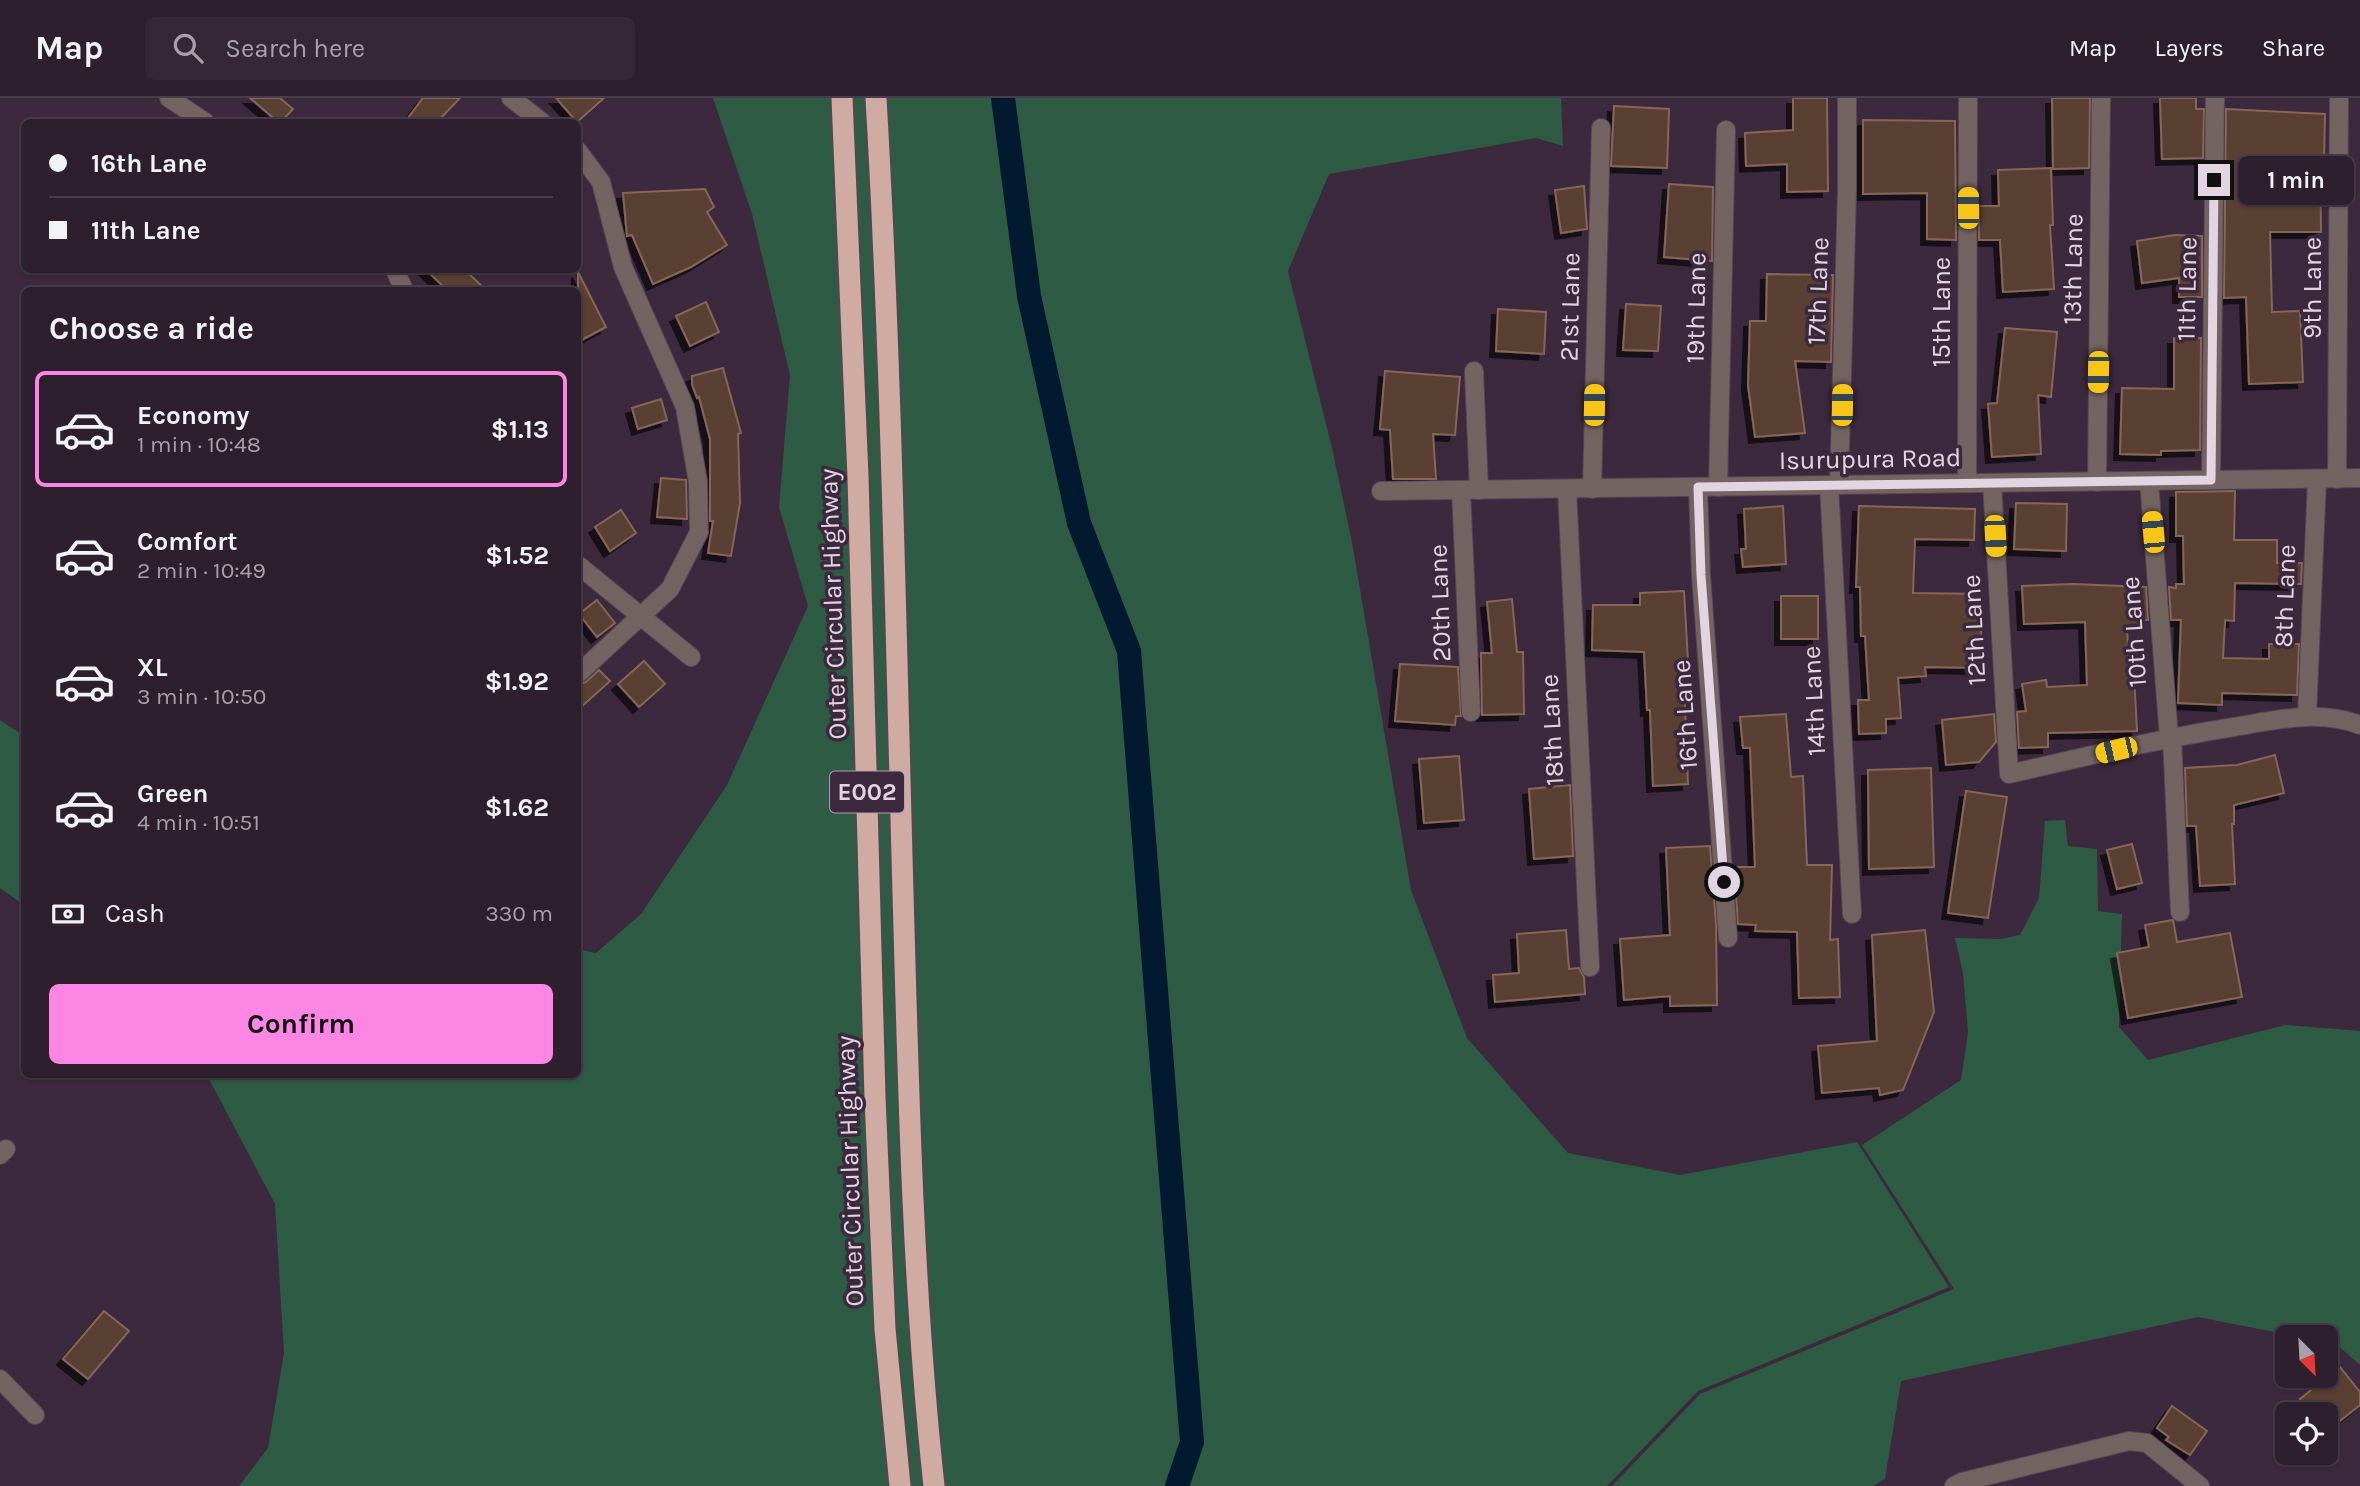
<!DOCTYPE html>
<meta charset="utf-8">
<style>
body{margin:0;font-family:Karla,sans-serif;background:#352736;color:#f1f3f6;height:100vh;display:flex;flex-direction:column;font-size:26px;white-space:nowrap}
*{box-sizing:border-box;margin:0}
p{font-size:23px;color:#a7a2aa}
.icon{flex:none;width:38px;height:38px;fill:none;stroke:currentColor;stroke-width:2;stroke-linecap:round;stroke-linejoin:round}
.map{position:relative;flex:1;overflow:hidden}
.panel{position:absolute;left:21px;top:189px;width:560px;height:791px;display:flex;flex-direction:column;background:#2d1f2e;border-radius:10px;box-shadow:0 2px 5px #0004,0 0 0 2px #483d4a}
.panel>*{flex:none}
.top-card{position:absolute;left:21px;top:21px;width:560px;height:154px;border-radius:10px;box-shadow:0 2px 5px #0004,0 0 0 2px #483d4a;display:grid;align-content:center;height:154px;padding:0 28px;background:#2d1f2e}
.needle{width:46px;rotate:156deg}
.buttons{position:absolute;left:2275px;top:1227px;display:grid;gap:14px}
.buttons a{display:grid;place-items:center;width:63px;height:63px;border-radius:10px;background:#2d1f2e;box-shadow:0 2px 5px #0004,0 0 0 2px #483d4a;font-size:35px}
.end{position:absolute;width:32px;height:32px;margin:-16px;border:9px solid #e2d5e1;background:#111;box-shadow:0 0 0 4px #111}
.from{border-radius:50%}
.bubble{position:absolute;height:49px;border-radius:10px;background:#2d1f2e;box-shadow:0 2px 5px #0004,0 0 0 2px #483d4a;font-size:23px;font-weight:700;line-height:49px;text-align:center}
.car{position:absolute;width:21px;height:42px;margin:-21px -10px;border-radius:9px;box-shadow:0 0 5px 2px #0007;background:linear-gradient(#f5c518 24%,#345 0 40%,#f5c518 0 76%,#345 0 86%,#f5c518 0)}
.top-card b{display:flex;align-items:center;gap:24px;height:66px;font-size:26px}
.top-card b+b{border-top:2px solid #483d4a}
.top-card i{width:18px;height:18px;background:#f1f3f6}
ul{padding:0;list-style:none}
li{display:flex;align-items:center;gap:21px;height:116px;margin:0 14px 10px;padding:0 14px;border:4px solid transparent;border-radius:10px}
li div{flex:1}
li b{display:block;font-size:26px}
li em{font-style:normal;font-weight:700}
li.active{border-color:#fc86e4}
li>.icon{width:63px;height:63px;stroke-width:1.5}
h2{padding:0 28px;font-size:32px;line-height:84px}
.pay{display:flex;align-items:center;gap:18px;height:77px;padding:0 28px;font-size:26px}
.pay p{margin-inline-start:auto}
.cta{display:flex;gap:14px;margin-top:auto;padding:14px 28px}
.cta a{flex:1;height:80px;border-radius:10px;background:#fc86e4;color:#111;font-size:28px;font-weight:700;line-height:80px;text-align:center}
header{display:flex;align-items:center;gap:42px;box-sizing:border-box;height:98px;padding:0 35px;background:#2d1f2e;border-bottom:2px solid #483d4a}
header strong{font-size:33px}
nav{display:flex;gap:38px;margin-inline-start:auto;font-size:24px}
.search{width:490px;height:63px;background:#352736;display:flex;align-items:center;gap:18px;box-sizing:border-box;padding:0 24px;border-radius:10px;color:#a7a2aa;font-size:26px}
.map>svg:first-child{display:block}
.green{fill:#2d5b43}
.lines{fill:none;stroke-linecap:round;stroke-linejoin:round}
.canal{stroke:#021a2f;stroke-width:24}
.building{fill:#5a3f32;stroke:#856659;stroke-width:2;filter:url(#shadow)}
.minor-casing{stroke:#574557;stroke-width:20}
.highway-casing{stroke:#574557;stroke-width:24}
.minor{stroke:#736461;stroke-width:18}
.highway{stroke:#cfaba1;stroke-width:21}
.route{stroke:#e2d5e1;stroke-width:9}
.labels{text-anchor:middle;dominant-baseline:central;stroke-width:7;stroke-linejoin:round;paint-order:stroke}
.shield{fill:#3c293d;stroke:#b0a1b0;stroke-width:2}
.shield-label{font-size:24px;font-weight:bold;fill:#e2d5e1}
.street-label{font-size:26px;fill:#e2d5e1;stroke:#3c293d}
</style>
<header>
<strong>Map</strong>
<div class="search"><svg class="icon" aria-label="search" viewBox="0 0 24 24"><circle cx="10" cy="10" r="6"/><path d="M15 15l6 6"/></svg>Search here</div>
<nav><a>Map</a><a>Layers</a><a>Share</a></nav>
</header>
<div class="map">
<svg width="2360" height="1388" viewBox="0 0 2360 1388">
<defs>
<filter id="shadow"><feDropShadow dx="-6" dy="6" stdDeviation="0" flood-color="#0009"/></filter>
</defs>
<rect width="100%" height="100%" fill="#3c293d"/>
<g class="green">
<polygon points="713,0 1561,0 1563,48 1536,40 1329,76 1288,173 1332,350 1352,444 1411,792 1467,940 1568,1055 1680,1077 1857,1044 1949,1189 1698,1293 1607,1388 239,1388 268,1350 284,1255 275,1106 207,977 578,976 578,851 596,855 641,816 727,687 808,508 779,409 790,277 752,116"/>
<polygon points="0,622 24,638 24,807 0,790"/>
<polygon points="2065,722 2068,748 2097,751 2098,813 2122,816 2119,929 2148,962 2285,927 2360,933 2360,1267 2336,1246 2326,1244 2326,1239 2299,1239 2198,1219 1901,1283 1885,1381 1873,1388 1612,1388 1700,1296 1954,1191 1862,1047 1961,982 1968,934 1963,875 1955,840 2000,841 2020,837 2039,800 2045,723"/>
</g>
<g class="lines">
<polyline class="canal" points="1003,0 1029,198 1079,425 1129,553 1192,1344 1177,1388"/>
</g>
<g class="building">
<polygon points="250,0 280,0 293,11 281,24 278,24"/>
<polygon points="423,0 460,0 437,24 405,24"/>
<polygon points="556,0 604,0 577,24"/>
<polygon points="1793,0 1827,0 1828,93 1787,94 1787,66 1746,68 1745,35 1793,32"/>
<polygon points="2052,0 2090,0 2089,70 2053,71"/>
<polygon points="2160,0 2196,0 2196,11 2204,11 2203,60 2162,61"/>
<polygon points="1614,8 1669,11 1667,70 1611,68"/>
<polygon points="2226,11 2325,16 2324,63 2320,62 2321,134 2270,134 2272,214 2300,213 2303,284 2249,286 2246,199 2224,200"/>
<polygon points="1863,22 1955,23 1956,142 1927,141 1927,95 1863,96"/>
<polygon points="2051,70 2053,127 2050,127 2054,191 2003,194 2000,142 1979,142 1979,108 1999,108 1998,72"/>
<polygon points="1669,86 1713,89 1712,163 1664,159"/>
<polygon points="1584,88 1587,131 1561,135 1555,92"/>
<polygon points="705,91 714,109 707,114 727,147 691,169 653,186 632,137 627,138 623,95"/>
<polygon points="2175,137 2202,138 2202,199 2179,199 2179,180 2142,185 2137,143"/>
<polygon points="426,172 465,172 486,192 447,192"/>
<polygon points="578,174 606,229 578,244"/>
<polygon points="1767,176 1833,177 1831,264 1795,263 1805,335 1755,339 1748,287 1750,223 1766,223"/>
<polygon points="706,204 719,234 690,248 676,218"/>
<polygon points="1626,206 1661,208 1658,253 1623,252"/>
<polygon points="1498,211 1546,214 1544,256 1496,253"/>
<polygon points="2005,230 2057,234 2051,299 2038,297 2041,356 1992,359 1988,306 1997,305"/>
<polygon points="2174,240 2201,240 2200,352 2161,353 2161,357 2120,356 2122,290 2174,291"/>
<polygon points="723,270 741,335 738,336 740,405 731,458 708,455 713,423 710,423 710,341 699,299 697,300 692,286 692,278"/>
<polygon points="1385,273 1460,279 1455,337 1433,336 1436,381 1393,381 1390,332 1380,331"/>
<polygon points="661,301 667,322 638,331 632,310"/>
<polygon points="661,380 686,382 687,421 657,419"/>
<polygon points="2235,393 2234,442 2277,442 2277,465 2302,465 2301,486 2235,485 2234,523 2225,522 2223,560 2269,561 2269,546 2299,546 2297,597 2222,595 2222,607 2178,605 2181,522 2171,522 2169,489 2176,490 2176,486 2184,486 2183,438 2176,438 2176,394"/>
<polygon points="2016,405 2067,406 2066,453 2014,451"/>
<polygon points="1783,408 1786,466 1743,469 1741,451 1746,451 1744,411"/>
<polygon points="1859,408 1975,411 1974,442 1915,441 1913,495 1982,496 1980,570 1925,569 1926,578 1898,580 1901,620 1886,621 1886,635 1859,636 1858,602 1869,602 1865,538 1861,538 1860,489 1856,489"/>
<polygon points="621,412 636,435 610,453 595,429"/>
<polygon points="2073,486 2146,489 2148,522 2141,522 2141,527 2127,527 2129,576 2134,576 2137,633 2048,635 2048,649 2019,650 2017,614 2026,613 2022,586 2046,582 2047,589 2087,587 2085,524 2024,526 2022,488"/>
<polygon points="1684,493 1689,581 1684,582 1688,686 1653,688 1650,612 1647,612 1644,554 1592,552 1593,507 1640,507 1640,495"/>
<rect x="1781" y="498" width="37" height="43"/>
<polygon points="1512,501 1517,554 1523,554 1524,616 1482,617 1481,555 1492,555 1487,504"/>
<polygon points="597,502 615,525 597,539 579,516"/>
<polygon points="644,563 665,586 639,609 618,586"/>
<polygon points="1400,566 1458,569 1461,618 1456,618 1455,627 1395,623"/>
<polygon points="599,572 610,583 578,612 578,587 586,584"/>
<polygon points="1786,616 1791,679 1803,678 1807,767 1832,767 1830,842 1838,841 1840,899 1799,900 1797,834 1755,833 1756,827 1738,826 1734,769 1755,769 1750,650 1743,650 1740,619"/>
<polygon points="1994,616 1996,644 1979,664 1946,667 1942,622"/>
<polygon points="2275,657 2284,695 2234,707 2234,726 2232,726 2235,786 2200,788 2196,728 2187,728 2185,670 2237,667"/>
<polygon points="1459,658 1464,722 1424,725 1419,661"/>
<polygon points="1931,670 1934,769 1869,771 1868,672"/>
<polygon points="1570,687 1573,758 1534,761 1529,691"/>
<polygon points="1966,693 2007,699 1988,820 1948,815"/>
<polygon points="2132,746 2142,785 2117,791 2107,752"/>
<polygon points="1710,748 1716,826 1717,907 1670,908 1670,898 1624,902 1620,841 1670,837 1666,750"/>
<polygon points="2173,822 2177,844 2230,835 2242,899 2128,920 2117,855 2149,849 2145,827"/>
<polygon points="1566,832 1569,871 1579,870 1584,879 1585,896 1495,904 1493,877 1519,875 1517,836"/>
<polygon points="1925,832 1934,914 1903,992 1880,997 1879,990 1822,995 1818,948 1877,943 1872,837"/>
<polygon points="104,1213 129,1233 88,1281 63,1261"/>
<polygon points="2340,1269 2360,1294 2360,1307 2326,1334 2326,1316 2312,1316 2300,1301"/>
<polygon points="2172,1308 2207,1333 2190,1357 2166,1342 2169,1339 2157,1330"/>
</g>
<g class="lines">
<defs>
<g id="minor">
<polyline points="169,0 205,24"/>
<polyline points="511,0 542,24"/>
<polyline points="578,53 601,84 623,169 685,309 698,384 699,434 670,491 578,576"/>
<polyline points="395,172 404,192"/>
<polyline points="1474,273 1479,392"/>
<polyline points="2337,381 2339,0"/>
<polyline points="2211,382 2215,0"/>
<polyline points="2149,383 2169,639"/>
<polyline points="2097,384 2101,0"/>
<polyline points="1967,385 1968,0"/>
<path d="M1992 385 2009 676C2084 659 2158 641 2234 629 2276 622 2319 611 2360 627"/>
<polyline points="1829,387 1852,816"/>
<polyline points="1839,387 1847,92 1847,0"/>
<polyline points="1698,389 1701,477 1728,840"/>
<polyline points="1718,389 1726,32"/>
<polyline points="1567,391 1590,869"/>
<polyline points="1592,391 1601,30"/>
<polyline points="1461,392 1471,614"/>
<polyline points="1381,393 2360,380"/>
<polyline points="578,467 691,559"/>
<polyline points="2307,618 2317,381"/>
<polyline points="2172,639 2180,814"/>
<polyline points="0,1057 6,1051"/>
<polyline points="0,1281 35,1317"/>
<polyline points="1954,1388 1962,1384 2129,1343 2147,1345 2200,1388"/>
</g>
<g id="highway">
<polyline points="842,0 858,379 875,999 885,1231 900,1388"/>
<path d="M876 0C892 276 896 554 904 830 909 1017 914 1203 934 1388"/>
</g>
</defs>
<use href="#minor" class="minor-casing"/>
<use href="#highway" class="highway-casing"/>
<use href="#minor" class="minor"/>
<use href="#highway" class="highway"/>
</g>
<g class="lines">
<polyline class="route" points="1724,784 1701,477 1698,389 2211,382 2214,82"/>
</g>
<g class="labels">
<rect class="shield" x="830" y="673.5" width="74" height="41" rx="5"/>
<g class="shield-label">
<text x="867" y="694">E002</text>
</g>
<g class="street-label">
<text transform="translate(2073 171) rotate(-89)">13th Lane</text>
<text transform="translate(2312 190) rotate(-90)">9th Lane</text>
<text transform="translate(2187 191) rotate(-89)">11th Lane</text>
<text transform="translate(1818 193) rotate(-88)">17th Lane</text>
<text transform="translate(1570 209) rotate(-89)">21st Lane</text>
<text transform="translate(1696 210) rotate(-89)">19th Lane</text>
<text transform="translate(1941 214) rotate(-90)">15th Lane</text>
<text transform="translate(1870 361) rotate(-1)">Isurupura Road</text>
<text transform="translate(2285 498) rotate(-88)">8th Lane</text>
<text transform="translate(1440 505) rotate(-92)">20th Lane</text>
<text transform="translate(833 506) rotate(-92)">Outer Circular Highway</text>
<text transform="translate(1974 532) rotate(-93)">12th Lane</text>
<text transform="translate(2134 534) rotate(-94)">10th Lane</text>
<text transform="translate(1814 603) rotate(-93)">14th Lane</text>
<text transform="translate(1685 617) rotate(-94)">16th Lane</text>
<text transform="translate(1552 632) rotate(-93)">18th Lane</text>
<text transform="translate(850 1073) rotate(-92)">Outer Circular Highway</text>
</g>
</g>
</svg>
<div class="buttons">
<a><svg class="needle" viewBox="-14 -14 28 28"><path d="M0-13l5 13h-10z" fill="#e53935"/><path d="M0 13l5-13h-10z" fill="#a7a2aa"/></svg></a>
<a><svg class="icon" aria-label="locate" viewBox="0 0 24 24"><circle cx="12" cy="12" r="6"/><path d="M12 2v4M12 18v4M2 12h4M18 12h4"/></svg></a>
</div>
<i class="end from" style="left:1724px;top:784px"></i>
<i class="end" style="left:2214px;top:82px"></i>
<div class="bubble" style="left:2238px;top:58px;width:116px">1 min</div>
<i class="car" style="left:1968px;top:110px;rotate:0deg"></i>
<i class="car" style="left:2098px;top:274px;rotate:181deg"></i>
<i class="car" style="left:1594px;top:307px;rotate:1deg"></i>
<i class="car" style="left:1842px;top:307px;rotate:1deg"></i>
<i class="car" style="left:2153px;top:434px;rotate:355deg"></i>
<i class="car" style="left:1995px;top:438px;rotate:177deg"></i>
<i class="car" style="left:2116px;top:652px;rotate:257deg"></i>
<div class="top-card">
<b><i class="from"></i>16th Lane</b>
<b><i></i>11th Lane</b>
</div>
<section class="panel">
<h2>Choose a ride</h2>
<ul>
<li class="active"><svg class="icon" aria-label="car" viewBox="0 0 24 24"><path d="M5 17H2v-5l4-1 3-4h7l3 4 3 1v5h-3M9 17h6M6 11h13"/><circle cx="7" cy="17" r="2"/><circle cx="17" cy="17" r="2"/></svg><div><b>Economy</b><p>1 min · 10:48</p></div><em>$1.13</em></li>
<li><svg class="icon" aria-label="car" viewBox="0 0 24 24"><path d="M5 17H2v-5l4-1 3-4h7l3 4 3 1v5h-3M9 17h6M6 11h13"/><circle cx="7" cy="17" r="2"/><circle cx="17" cy="17" r="2"/></svg><div><b>Comfort</b><p>2 min · 10:49</p></div><em>$1.52</em></li>
<li><svg class="icon" aria-label="car" viewBox="0 0 24 24"><path d="M5 17H2v-5l4-1 3-4h7l3 4 3 1v5h-3M9 17h6M6 11h13"/><circle cx="7" cy="17" r="2"/><circle cx="17" cy="17" r="2"/></svg><div><b>XL</b><p>3 min · 10:50</p></div><em>$1.92</em></li>
<li><svg class="icon" aria-label="car" viewBox="0 0 24 24"><path d="M5 17H2v-5l4-1 3-4h7l3 4 3 1v5h-3M9 17h6M6 11h13"/><circle cx="7" cy="17" r="2"/><circle cx="17" cy="17" r="2"/></svg><div><b>Green</b><p>4 min · 10:51</p></div><em>$1.62</em></li>
</ul>
<div class="pay"><svg class="icon" aria-label="cash" viewBox="0 0 24 24"><path d="M3 7h18v10H3z"/><circle cx="12" cy="12" r="2"/></svg>Cash<p>330 m</p></div>
<div class="cta"><a>Confirm</a></div>
</section>
</div>
